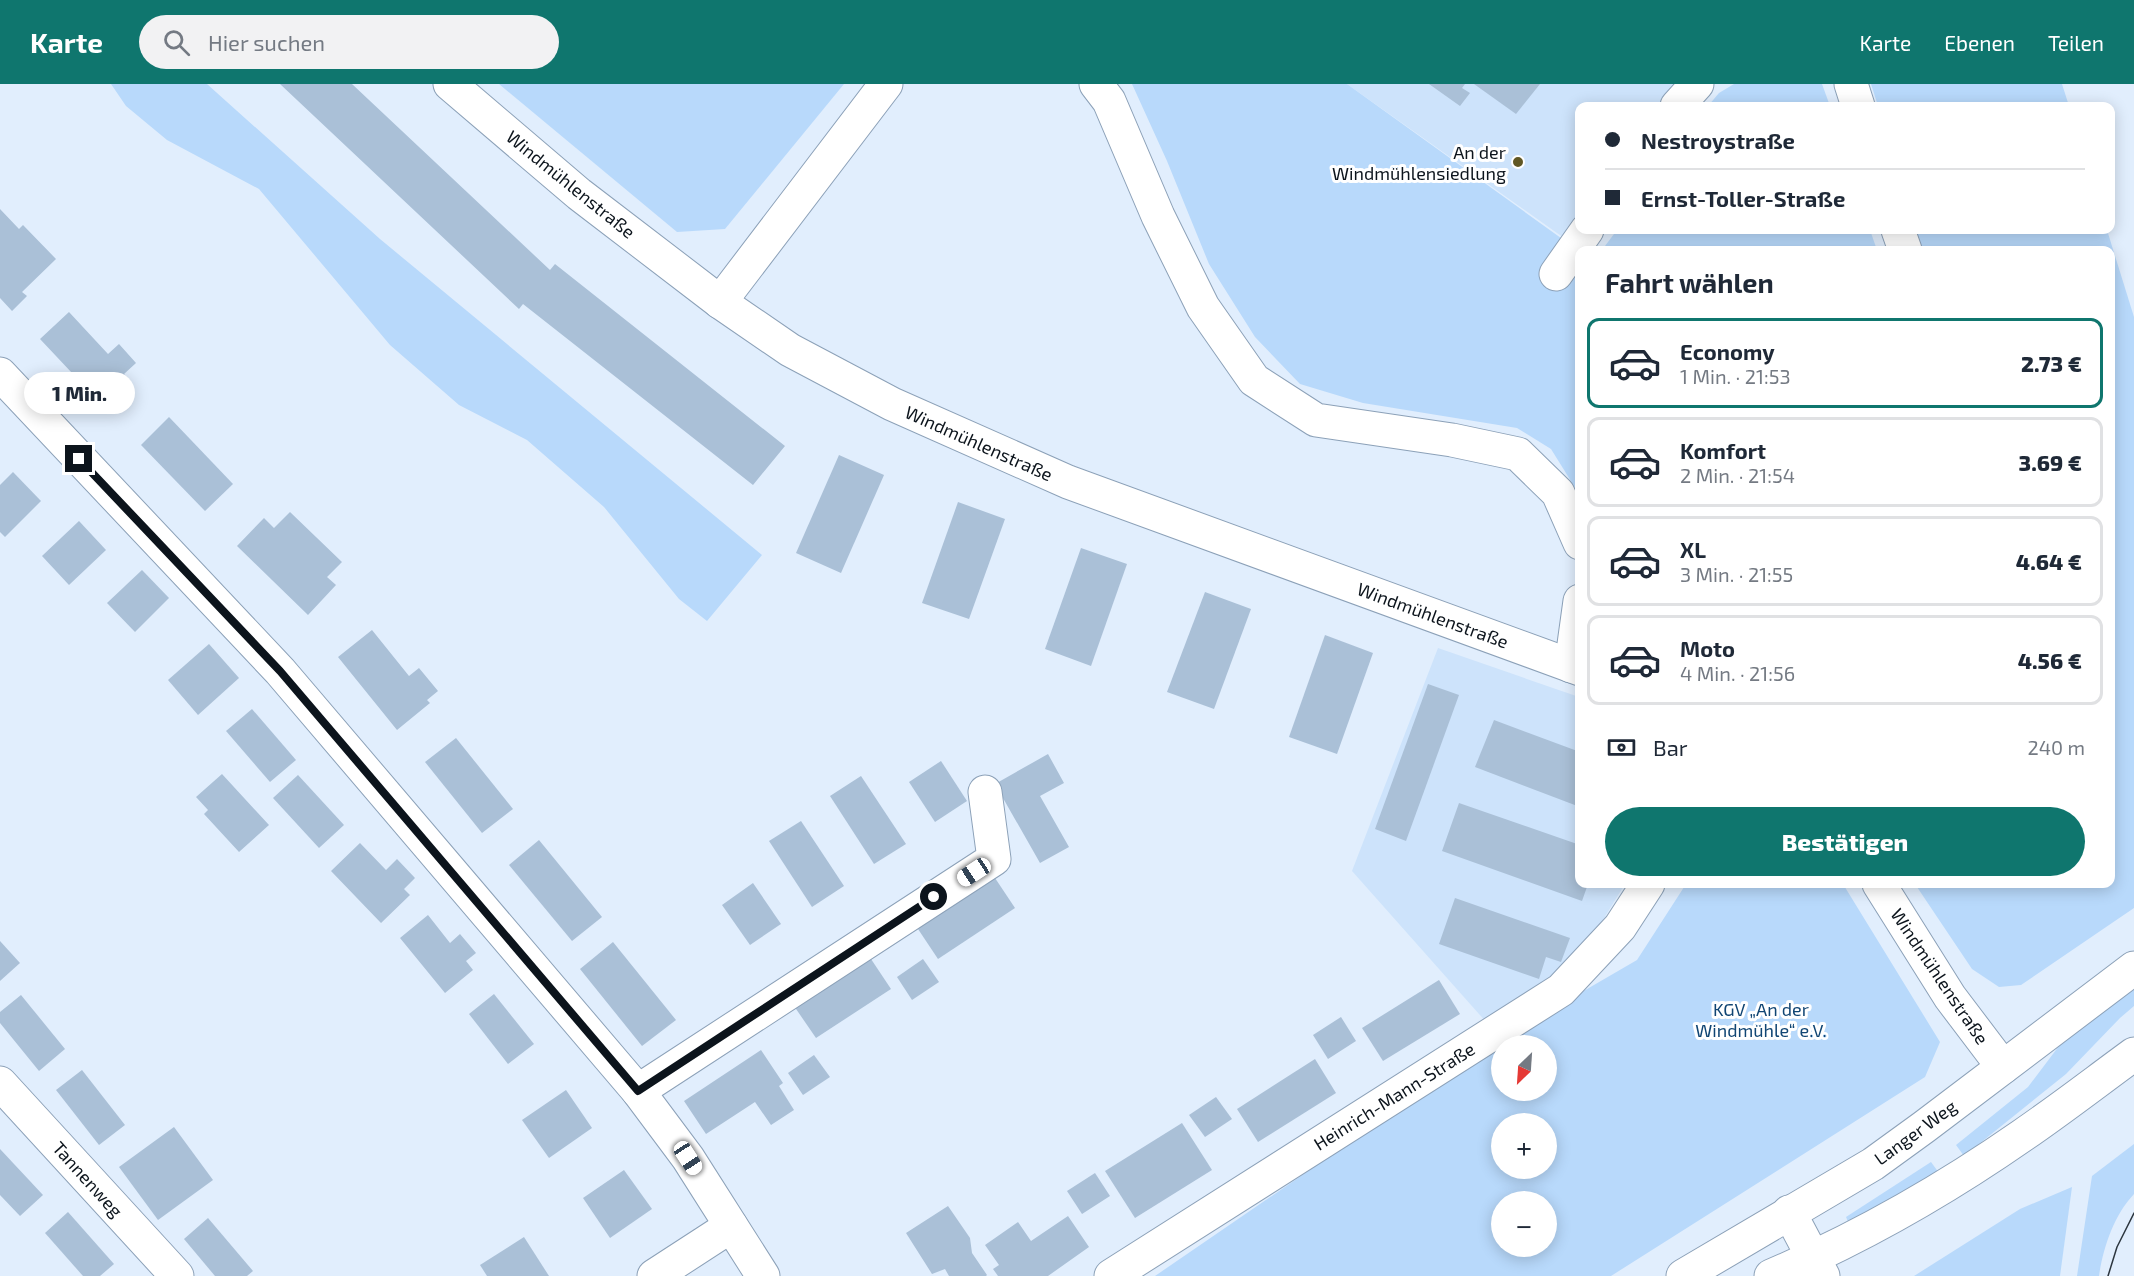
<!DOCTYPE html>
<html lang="de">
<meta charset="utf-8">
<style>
body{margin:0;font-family:"Exo 2",sans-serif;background:#f2f2f3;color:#1f2937;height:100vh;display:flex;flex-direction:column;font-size:22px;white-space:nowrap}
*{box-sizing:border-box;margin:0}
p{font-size:20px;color:#747a83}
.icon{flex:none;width:33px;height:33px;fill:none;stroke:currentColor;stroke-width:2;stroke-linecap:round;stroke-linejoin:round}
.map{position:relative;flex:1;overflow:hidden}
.side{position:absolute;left:1575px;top:162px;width:540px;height:642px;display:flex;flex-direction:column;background:#fff;border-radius:12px;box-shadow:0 3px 15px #0003}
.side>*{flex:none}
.banner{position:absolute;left:1575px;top:18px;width:540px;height:132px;border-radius:12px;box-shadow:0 3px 15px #0003;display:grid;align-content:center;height:132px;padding:0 30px;background:#fff}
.needle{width:39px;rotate:205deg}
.controls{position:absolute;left:1491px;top:951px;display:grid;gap:12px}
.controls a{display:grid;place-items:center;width:66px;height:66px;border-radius:50%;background:#fff;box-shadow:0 3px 15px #0003;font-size:30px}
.end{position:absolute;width:27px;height:27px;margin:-14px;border:8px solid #0c141c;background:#fff;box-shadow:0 0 0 3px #fff}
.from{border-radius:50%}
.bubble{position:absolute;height:42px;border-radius:21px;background:#fff;box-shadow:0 3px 15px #0003;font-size:20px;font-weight:800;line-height:42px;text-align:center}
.car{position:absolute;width:18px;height:36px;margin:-18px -9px;border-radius:8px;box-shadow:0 0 4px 2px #0007;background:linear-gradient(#fff 24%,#345 0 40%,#fff 0 76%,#345 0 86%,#fff 0)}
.banner b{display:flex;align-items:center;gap:21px;height:57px;font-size:22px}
.banner b+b{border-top:2px solid #e0e1e3}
.banner i{width:15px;height:15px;background:#1f2937}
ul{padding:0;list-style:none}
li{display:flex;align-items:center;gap:18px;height:90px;margin:0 12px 9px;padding:0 18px;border:3px solid #e0e1e3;border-radius:12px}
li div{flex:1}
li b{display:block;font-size:22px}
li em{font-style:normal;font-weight:800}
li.on{border-color:#0f766e}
li>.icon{width:54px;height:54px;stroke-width:1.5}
h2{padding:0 30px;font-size:27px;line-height:72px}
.pay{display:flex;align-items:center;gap:15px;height:66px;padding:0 30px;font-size:22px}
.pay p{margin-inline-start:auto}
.button{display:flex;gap:12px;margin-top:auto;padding:12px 30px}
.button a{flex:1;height:69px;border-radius:36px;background:#0f766e;color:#fff;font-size:24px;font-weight:800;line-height:69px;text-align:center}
header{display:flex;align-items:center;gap:36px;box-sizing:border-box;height:84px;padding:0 30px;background:#0f766e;color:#fff}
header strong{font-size:28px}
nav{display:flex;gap:33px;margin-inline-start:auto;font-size:21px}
.search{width:420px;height:54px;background:#f2f2f3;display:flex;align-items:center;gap:15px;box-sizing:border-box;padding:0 21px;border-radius:33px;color:#747a83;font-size:22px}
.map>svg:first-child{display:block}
.built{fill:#cde3fb}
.green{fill:#b8d9fb;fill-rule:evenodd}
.building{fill:#aac0d7}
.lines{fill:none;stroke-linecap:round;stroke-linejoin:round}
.minor-casing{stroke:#8ca1b8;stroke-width:35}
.major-casing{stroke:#8ca1b8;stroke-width:35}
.minor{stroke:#fff;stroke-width:33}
.major{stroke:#fff;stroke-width:33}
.tram{stroke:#2d363f;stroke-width:1.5}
.route{stroke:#0c141c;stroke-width:8}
.poi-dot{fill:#605724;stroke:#fff;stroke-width:2}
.labels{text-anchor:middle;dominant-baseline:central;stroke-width:6;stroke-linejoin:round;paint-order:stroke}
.poi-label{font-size:18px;fill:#0c141c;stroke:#fff;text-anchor:end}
.street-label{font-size:18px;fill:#0c141c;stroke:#fff}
.park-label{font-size:18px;fill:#104573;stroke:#fff}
</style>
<header>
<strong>Karte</strong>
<div class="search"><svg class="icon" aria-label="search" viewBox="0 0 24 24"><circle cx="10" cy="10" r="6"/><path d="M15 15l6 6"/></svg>Hier suchen</div>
<nav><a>Karte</a><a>Ebenen</a><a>Teilen</a></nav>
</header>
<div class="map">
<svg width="2134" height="1192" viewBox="0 0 2134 1192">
<rect width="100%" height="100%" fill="#e1eefd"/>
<g class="built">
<polygon points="1347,0 1683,0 1665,22 1580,22 1579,134 1564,154"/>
<polygon points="1438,564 1579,613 1580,800 1625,800 1577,878 1487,939 1352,787"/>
</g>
<g class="green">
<polygon points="111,0 207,0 380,155 762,471 707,537 679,515 604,423 527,356 459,321 390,261 259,105 167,56 126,22"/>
<polygon points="499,0 844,0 725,145 677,148"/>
<polygon points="1132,0 1347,0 1579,167 1579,410 1551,365 1517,344 1363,319 1300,300 1255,253 1209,180 1167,77"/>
<polygon points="1734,0 1822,0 1830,22 1708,22 1719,9"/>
<polygon points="1871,0 2062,0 2069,22 1878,22"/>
<polygon points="1617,146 1870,146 1877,166 1602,166"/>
<polygon points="1916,146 2107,146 2134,233 2134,824 2021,901 1999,903 1972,885 1915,800 2110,800 2110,166 1923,166"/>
<path d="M1686 800H1843L1940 958 1925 993 1611 1192H1155L1501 955 1637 876ZM1502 962H1546V1006H1502ZM1502 1040H1546V1084H1502ZM1502 1118H1546V1162H1502Z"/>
<polygon points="2134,903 2134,922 2120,934 2066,990 1964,1072 1956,1061 2028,1003 2062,958"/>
<path d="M2134 1060V1110C2114 1131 2103 1164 2099 1192H2077L2092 1092Z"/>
<polygon points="1931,1078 1939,1089 1849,1140 1846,1133"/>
<polygon points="2072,1103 2060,1192 1914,1192 2020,1125"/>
</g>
<g class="building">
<polygon points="280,0 352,0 550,186 555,180 785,362 753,401 523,220 519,225"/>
<polygon points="1429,0 1465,0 1462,4 1470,9 1460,22"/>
<polygon points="1474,0 1540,0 1516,30"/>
<polygon points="0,125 19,145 23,141 56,175 22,208 27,212 12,227 0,214"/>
<polygon points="69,228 108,270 119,260 136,279 124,290 131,297 104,323 40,255"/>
<polygon points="169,333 233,400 205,427 141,361"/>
<polygon points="839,371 884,391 841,489 796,469"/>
<polygon points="13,388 41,417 5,453 0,448 0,401"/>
<polygon points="958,418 1005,435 969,535 922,519"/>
<polygon points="290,428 342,478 327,493 336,501 308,531 237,462 264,434 274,444"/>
<polygon points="79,437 106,466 69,501 42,472"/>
<polygon points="1081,464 1127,480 1091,582 1045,565"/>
<polygon points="142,486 169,514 135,548 107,519"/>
<polygon points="1205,508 1251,525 1214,625 1167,608"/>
<polygon points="372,546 409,592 419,584 438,607 427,616 430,619 397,646 338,573"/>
<polygon points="1325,551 1373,569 1337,670 1289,653"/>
<polygon points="209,560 239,594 198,631 168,596"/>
<polygon points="1428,600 1459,611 1406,757 1375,745"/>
<polygon points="252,625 296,676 270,698 226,647"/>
<polygon points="1494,636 1580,668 1580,723 1475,683"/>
<polygon points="456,654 513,725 482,749 425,678"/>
<polygon points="1048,670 1064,699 1040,712 1069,763 1040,779 995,700"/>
<polygon points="941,677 967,717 935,738 909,698"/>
<polygon points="222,690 269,741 239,768 204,730 208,726 196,713"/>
<polygon points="298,691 344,741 319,764 273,714"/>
<polygon points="861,692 906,760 874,780 830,712"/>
<polygon points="1459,719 1580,761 1580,800 1588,800 1582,817 1442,767"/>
<polygon points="801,737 844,802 812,823 769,757"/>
<polygon points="539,756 602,833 572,857 509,781"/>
<polygon points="360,759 386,786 397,775 415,794 404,805 410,811 381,839 331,787"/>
<polygon points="993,791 1015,824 938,875 916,842"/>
<polygon points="753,799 781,840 750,861 722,821"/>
<polygon points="1455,814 1570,854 1561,878 1546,873 1539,895 1439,860"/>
<polygon points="428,831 450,859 460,850 476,869 466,877 473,886 445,909 400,854"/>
<polygon points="0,857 20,879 0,897"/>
<polygon points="613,858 676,936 642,962 580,885"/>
<polygon points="869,872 891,905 816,954 794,922"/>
<polygon points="923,875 939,898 912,916 897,893"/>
<polygon points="1439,896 1460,930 1383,977 1362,944"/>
<polygon points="494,910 534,960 508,980 469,930"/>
<polygon points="21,911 65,965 39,987 0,939 0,928"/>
<polygon points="1341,933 1356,957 1328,975 1313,951"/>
<polygon points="761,966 783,999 779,1002 794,1026 771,1041 755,1018 706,1050 684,1017"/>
<polygon points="814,971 830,993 803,1011 788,989"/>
<polygon points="1315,975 1336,1009 1258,1058 1237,1025"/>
<polygon points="82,986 125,1041 99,1061 56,1006"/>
<polygon points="566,1006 592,1044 549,1074 522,1036"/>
<polygon points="1216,1013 1232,1035 1205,1053 1189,1031"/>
<polygon points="1182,1039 1212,1086 1135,1134 1105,1087"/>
<polygon points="174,1043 213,1096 158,1136 119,1083"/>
<polygon points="0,1065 43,1111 20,1132 0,1111"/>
<polygon points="624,1086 652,1125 610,1154 583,1114"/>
<polygon points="1095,1089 1110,1112 1082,1130 1067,1107"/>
<polygon points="948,1122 970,1154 972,1169 987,1191 986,1192 949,1192 945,1185 932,1190 906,1149"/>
<polygon points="68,1128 114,1180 100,1192 83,1192 45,1149"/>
<polygon points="1068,1132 1089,1163 1048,1192 998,1192 993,1185 999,1181 985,1161 1018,1138 1031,1157"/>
<polygon points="208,1134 253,1187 247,1192 215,1192 184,1155"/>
<polygon points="524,1153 549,1192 487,1192 480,1181"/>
</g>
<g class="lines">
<defs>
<g id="minor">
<polyline points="450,0 579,110 720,218 790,266 892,320 1068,398 1580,585"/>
<polyline points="1096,0 1109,17 1158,132 1203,223 1254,296 1316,336 1452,356 1518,370 1558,409 1580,459"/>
<polyline points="1851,0 1858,22"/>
<polyline points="1677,22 1697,0"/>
<polyline points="1898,146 1905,166"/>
<polyline points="1556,190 1587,146"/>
<polyline points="720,218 886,0"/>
<polyline points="0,290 280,587 638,1007 688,1074 763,1192"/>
<polyline points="1571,582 1580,517"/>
<polyline points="1879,800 1950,913 2003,983"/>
<polyline points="0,999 177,1192"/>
<polyline points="638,1007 994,775 985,708"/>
<polyline points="1789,1128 1823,1192"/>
<polyline points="654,1192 731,1142"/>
<polyline points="1111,1192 1561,906 1620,843 1648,800"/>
</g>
<g id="major">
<polyline points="1683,1192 1873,1080 1924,1043 2134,884"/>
<path d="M1771 1192C1860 1154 1944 1106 2023 1051 2061 1025 2097 997 2134 970"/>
</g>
</defs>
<use href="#minor" class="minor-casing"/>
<use href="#major" class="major-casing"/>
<use href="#minor" class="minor"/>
<use href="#major" class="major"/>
<polyline class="tram" points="2108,1192 2117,1163 2134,1129"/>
</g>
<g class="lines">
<polyline class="route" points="79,375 280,587 638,1007 934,813"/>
</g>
<circle class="poi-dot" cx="1518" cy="78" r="6"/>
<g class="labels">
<g class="poi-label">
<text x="1506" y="68">An der<tspan x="1506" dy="21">Windmühlensiedlung</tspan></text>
</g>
<g class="street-label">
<text transform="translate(571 100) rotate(39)">Windmühlenstraße</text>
<text transform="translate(979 359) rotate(24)">Windmühlenstraße</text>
<text transform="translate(1433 531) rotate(20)">Windmühlenstraße</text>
<text transform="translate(1940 892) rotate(56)">Windmühlenstraße</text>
<text transform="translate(1394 1012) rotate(-32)">Heinrich-Mann-Straße</text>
<text transform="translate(1915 1048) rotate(-36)">Langer Weg</text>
<text transform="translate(88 1095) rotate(48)">Tannenweg</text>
</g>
<g class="park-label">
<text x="1761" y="925">KGV „An der<tspan x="1761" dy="21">Windmühle“ e.V.</tspan></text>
</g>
</g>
</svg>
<div class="controls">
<a><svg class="needle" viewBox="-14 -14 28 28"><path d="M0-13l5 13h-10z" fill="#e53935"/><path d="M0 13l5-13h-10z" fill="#747a83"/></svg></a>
<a>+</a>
<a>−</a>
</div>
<i class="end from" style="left:934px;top:813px"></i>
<i class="end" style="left:79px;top:375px"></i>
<div class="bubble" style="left:24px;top:288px;width:111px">1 Min.</div>
<i class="car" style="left:974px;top:788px;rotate:237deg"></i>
<i class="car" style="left:688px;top:1074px;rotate:147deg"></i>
<div class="banner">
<b><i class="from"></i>Nestroystraße</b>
<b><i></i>Ernst-Toller-Straße</b>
</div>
<section class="side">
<h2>Fahrt wählen</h2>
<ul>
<li class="on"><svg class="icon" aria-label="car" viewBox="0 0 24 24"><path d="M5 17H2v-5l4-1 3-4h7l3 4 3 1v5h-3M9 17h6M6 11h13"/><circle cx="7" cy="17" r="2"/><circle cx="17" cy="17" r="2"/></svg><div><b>Economy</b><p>1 Min. · 21:53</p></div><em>2.73 €</em></li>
<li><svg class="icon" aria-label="car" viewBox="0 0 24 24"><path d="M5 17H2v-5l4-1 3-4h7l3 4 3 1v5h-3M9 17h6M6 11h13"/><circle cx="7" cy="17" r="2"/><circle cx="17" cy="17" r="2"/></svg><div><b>Komfort</b><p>2 Min. · 21:54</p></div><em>3.69 €</em></li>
<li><svg class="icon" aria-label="car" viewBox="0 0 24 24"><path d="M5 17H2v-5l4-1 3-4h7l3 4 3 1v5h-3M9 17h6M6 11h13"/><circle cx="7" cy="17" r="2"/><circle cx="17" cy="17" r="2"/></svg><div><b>XL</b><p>3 Min. · 21:55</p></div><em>4.64 €</em></li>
<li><svg class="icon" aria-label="car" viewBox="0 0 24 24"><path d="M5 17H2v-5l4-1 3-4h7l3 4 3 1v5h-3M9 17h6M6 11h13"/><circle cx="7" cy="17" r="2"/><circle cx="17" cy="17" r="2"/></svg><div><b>Moto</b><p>4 Min. · 21:56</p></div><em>4.56 €</em></li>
</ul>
<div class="pay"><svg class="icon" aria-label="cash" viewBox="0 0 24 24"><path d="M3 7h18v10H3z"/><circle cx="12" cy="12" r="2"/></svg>Bar<p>240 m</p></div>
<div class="button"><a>Bestätigen</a></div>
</section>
</div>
